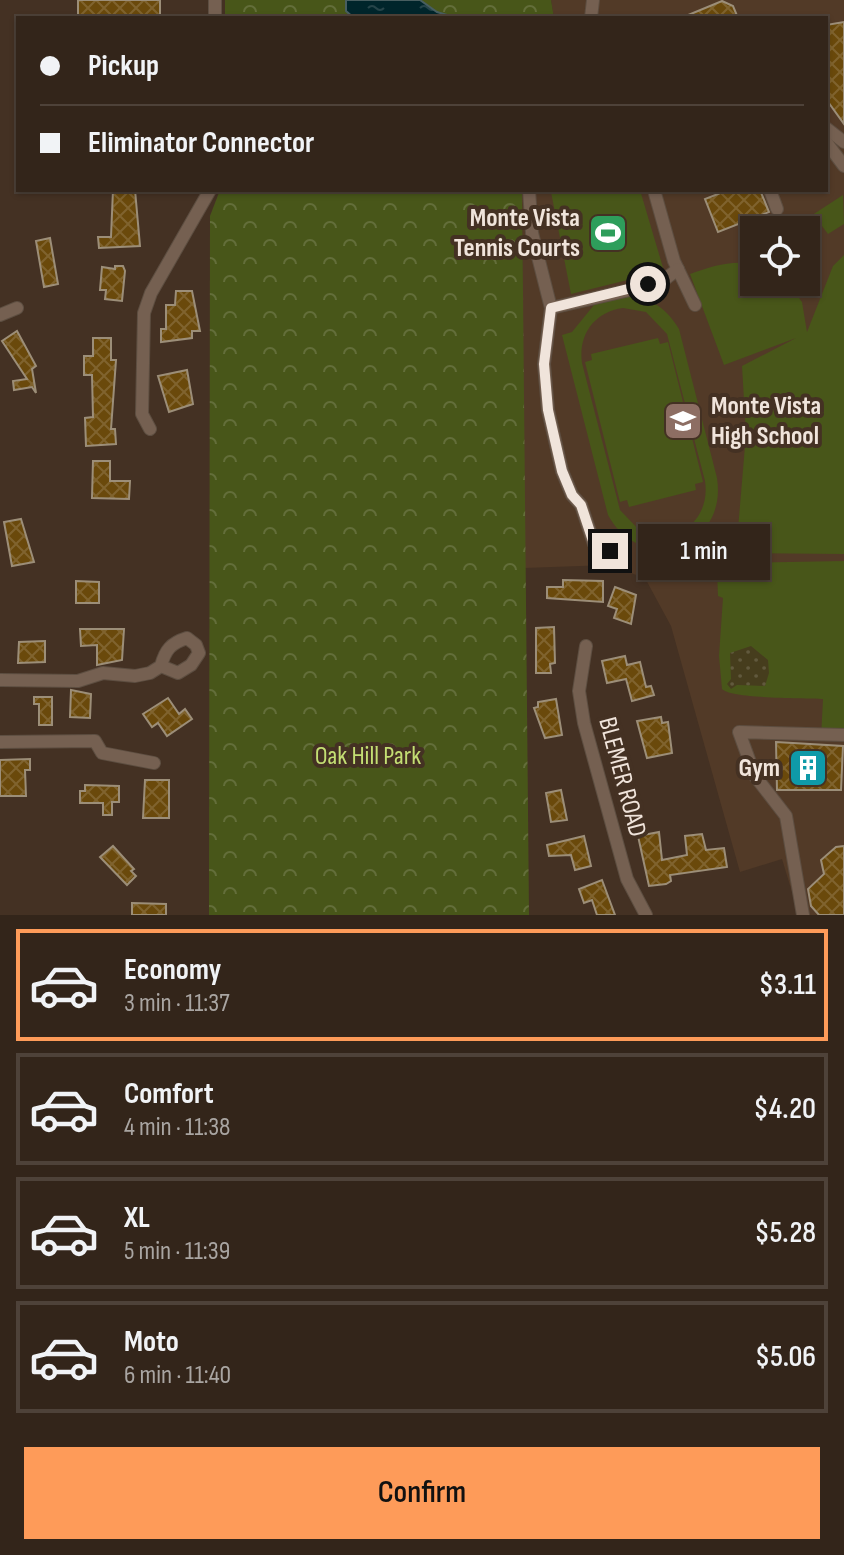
<!DOCTYPE html>
<meta charset="utf-8">
<style>
body{margin:0;font-family:"Sofia Sans Condensed",sans-serif;background:#3b2d23;color:#f1f3f6;height:100vh;display:flex;flex-direction:column;font-size:30px;white-space:nowrap}
*{box-sizing:border-box;margin:0}
p{font-size:26px;color:#a9a5a2}
.icon{flex:none;width:44px;height:44px;fill:none;stroke:currentColor;stroke-width:2;stroke-linecap:round;stroke-linejoin:round}
.map{position:relative;height:915px;overflow:hidden}
.sheet{display:flex;flex-direction:column;background:#33251a;flex:1}
.sheet>*{flex:none}
.banner{position:absolute;left:16px;top:16px;width:812px;height:176px;border-radius:0px;box-shadow:0 2px 6px #0004,0 0 0 2px #4e4239;display:grid;align-content:center;height:176px;padding:0 24px;background:#33251a}
.buttons{position:absolute;left:740px;top:216px;display:grid;gap:16px}
.buttons a{display:grid;place-items:center;width:80px;height:80px;border-radius:0px;background:#33251a;box-shadow:0 2px 6px #0004,0 0 0 2px #4e4239;font-size:40px}
.end{position:absolute;width:36px;height:36px;margin:-18px;border:10px solid #f0e4db;background:#111;box-shadow:0 0 0 4px #111}
.from{border-radius:50%}
.bubble{position:absolute;height:56px;border-radius:0px;background:#33251a;box-shadow:0 2px 6px #0004,0 0 0 2px #4e4239;font-size:26px;font-weight:600;line-height:56px;text-align:center}
.banner b{display:flex;align-items:center;gap:28px;height:76px;font-size:30px}
.banner b+b{border-top:2px solid #4e4239}
.banner i{width:20px;height:20px;background:#f1f3f6}
ul{padding:14px 0 0;list-style:none}
li{display:flex;align-items:center;gap:24px;height:112px;margin:0 16px 12px;padding:0 8px;border:4px solid #4e4239;border-radius:0px}
li div{flex:1}
li b{display:block;font-size:30px}
li em{font-style:normal;font-weight:600}
li.current{border-color:#fe9b59}
li>.icon{width:72px;height:72px;stroke-width:1.5}
.button{display:flex;gap:16px;margin-top:auto;padding:16px 24px}
.button a{flex:1;height:92px;border-radius:0px;background:#fe9b59;color:#111;font-size:32px;font-weight:600;line-height:92px;text-align:center}
.map>svg:first-child{display:block}
.built{fill:#523a27;fill-rule:evenodd}
.green{fill:#485619;fill-rule:evenodd}
.sand{fill:url(#sand-dots)}
.park{fill:url(#park-crowns)}
.water{fill:url(#water-ripples);stroke:#485e60;stroke-width:2}
.building{fill:url(#building-cross-hatch);stroke:#9c8e78;stroke-width:2}
.lines{fill:none;stroke-linecap:round;stroke-linejoin:round}
.minor-casing{stroke:#5d4e41;stroke-width:14}
.minor{stroke:#756051;stroke-width:12}
.route{stroke:#f0e4db;stroke-width:10}
.labels{text-anchor:middle;dominant-baseline:central;stroke-width:8;stroke-linejoin:round;paint-order:stroke}
.poi-label{font-size:26px;font-weight:bold;fill:#f0e4db;stroke:#443123;text-anchor:end}
.park-label{font-size:26px;fill:#c3de73;stroke:#443123}
.street-label{font-size:26px;fill:#f0e4db;stroke:#443123}
</style>
<div class="map">
<svg width="844" height="915" viewBox="0 0 844 915">
<defs>
<pattern id="sand-dots" width="8" height="8" patternUnits="userSpaceOnUse" patternTransform="scale(2)"><rect width="8" height="8" fill="#463d1d"/><path d="M2 2h.1M6 6h.1" fill="none" stroke="#61593d" stroke-width="1.8" stroke-linecap="round"/></pattern>
<pattern id="park-crowns" width="20" height="18" patternUnits="userSpaceOnUse" patternTransform="scale(2)"><rect width="20" height="18" fill="#485619"/><path d="M2 6a3 3 0 1 1 6 0M12 15a3 3 0 1 1 6 0" fill="none" stroke="#636e3a"/></pattern>
<pattern id="water-ripples" width="26" height="14" patternUnits="userSpaceOnUse" patternTransform="scale(2)"><rect width="26" height="14" fill="#00252b"/><path d="M2 4q2-2 4 0t4 0M15 11q2-2 4 0t4 0" fill="none" stroke="#264449"/></pattern>
<pattern id="building-cross-hatch" width="8" height="8" patternUnits="userSpaceOnUse" patternTransform="scale(2)"><rect width="8" height="8" fill="#6a490b"/><path d="M0 0l8 8M0 8l8-8" fill="none" stroke="#80632e"/></pattern>
</defs>
<rect width="100%" height="100%" fill="#443123"/>
<path class="built" d="M551 0H844V915H799L782 859 740 872 671 626 645 578 608 565 524 568 522 190H826V18H554ZM754 230H806V282H754Z"/>
<g class="green">
<polygon points="558,190 640,190 664,271 571,294 551,192"/>
<polygon points="843,195 844,224 828,234 822,226 809,235 800,223"/>
<path d="M844 255V554L736 553 746 434 742 366 796 338 724 365 690 274C712 266 731 260 754 264V282H787L802 302 807 332 833 266Z"/>
<path d="M622 295C648 296 666 307 679 329L717 478C728 548 642 577 608 515L562 335 572 332 594 305ZM623 308 646 312 667 334 705 481C711 520 677 546 641 532L620 510 582 363C578 335 594 312 623 308Z"/>
<polygon points="658,338 660,344 668,342 703,482 695,484 696,490 629,507 627,500 620,502 585,362 592,360 591,354"/>
<path d="M844 561V739L821 738 823 699C806 698 731 699 722 689L719 656 723 598 718 596 717 571 730 563Z"/>
</g>
<polygon class="sand" points="751,646 768,660 769,673 765,686 737,685 731,689 727,684 731,679 730,653"/>
<g class="park">
<polygon points="225,0 551,0 554,18 225,18"/>
<polygon points="220,190 522,190 529,915 209,915 210,216"/>
</g>
<polygon class="water" points="346,0 420,0 437,12 457,18 354,18 346,11"/>
<g class="building">
<rect x="78" y="0" width="82" height="18"/>
<polygon points="722,1 733,6 738,18 681,18"/>
<polygon points="844,22 844,124 826,99 826,25"/>
<polygon points="113,190 135,190 140,246 99,248 98,237 111,237"/>
<polygon points="728,190 760,190 769,212 718,232 705,199"/>
<polygon points="50,238 58,284 44,287 36,241"/>
<polygon points="115,266 123,266 125,271 122,301 105,299 106,290 100,290 102,267 115,269"/>
<polygon points="176,291 192,291 200,331 192,331 192,338 161,342 161,329 166,329 166,305 175,305"/>
<polygon points="17,331 36,366 32,369 36,393 32,387 14,390 13,381 27,379 2,341"/>
<polygon points="93,338 111,338 111,360 116,360 111,429 115,429 116,444 86,446 85,418 93,417 92,375 84,375 84,356 93,356"/>
<polygon points="187,370 193,404 169,412 158,376"/>
<polygon points="93,461 110,461 110,481 130,481 129,499 92,498"/>
<polygon points="21,519 34,562 12,566 4,522"/>
<polygon points="563,580 603,581 603,602 547,598 547,587 563,587"/>
<polygon points="76,581 99,582 99,603 76,603"/>
<polygon points="615,587 636,595 631,624 614,618 617,609 608,606"/>
<polygon points="554,627 555,663 550,664 551,673 536,673 536,628"/>
<polygon points="80,629 124,629 122,660 97,665 97,645 81,646"/>
<polygon points="45,641 45,662 18,663 19,642"/>
<polygon points="625,656 627,665 640,662 646,687 651,686 654,695 632,701 626,679 607,683 602,661"/>
<polygon points="71,690 91,694 90,718 70,717"/>
<polygon points="34,697 52,697 52,725 39,725 39,704 34,704"/>
<polygon points="168,698 179,714 185,709 192,719 167,736 158,723 152,727 143,714"/>
<polygon points="556,699 562,735 545,738 534,708 538,707 538,702"/>
<polygon points="661,717 662,723 668,722 672,753 647,758 637,721"/>
<polygon points="776,742 843,746 841,790 777,790"/>
<polygon points="30,759 30,770 25,770 26,796 0,796 0,760"/>
<polygon points="145,780 169,780 169,818 143,818"/>
<polygon points="85,785 119,786 119,802 112,802 112,815 103,815 103,803 80,803 80,791 85,791"/>
<polygon points="561,790 567,820 551,822 546,793"/>
<polygon points="659,832 662,860 687,855 685,836 702,834 706,850 724,848 727,867 670,875 671,881 666,884 649,886 638,836"/>
<polygon points="584,836 591,866 575,870 571,855 549,856 547,845"/>
<polygon points="113,846 134,869 131,871 136,876 127,885 100,857"/>
<polygon points="844,846 844,915 819,915 811,906 808,889 824,874 821,860 836,847"/>
<polygon points="602,880 615,915 597,915 592,900 584,903 579,889"/>
<polygon points="132,903 166,904 166,915 132,915"/>
</g>
<g class="lines">
<defs>
<g id="minor">
<polyline points="215,0 215,18"/>
<polyline points="591,18 593,0"/>
<polyline points="826,128 844,142"/>
<polyline points="826,142 844,166"/>
<polyline points="529,190 532,233 551,308 544,364 548,410 562,471 572,495 581,505 594,544 610,551"/>
<polyline points="654,190 674,261 695,305"/>
<polyline points="770,190 777,209"/>
<polyline points="551,308 660,283 678,269"/>
<polyline points="0,315 17,308"/>
<polyline points="150,429 142,414 144,313 151,293 210,190"/>
<polyline points="586,646 579,691 584,723 627,879 646,915"/>
<path d="M0 680 78 681 103 673 135 676 150 673 161 666C165 650 171 643 187 638L196 645 199 653 191 665 178 673 161 666"/>
<polyline points="0,742 95,741 102,753 154,763"/>
<polyline points="803,915 786,816 755,776 739,732 844,735"/>
</g>
</defs>
<use href="#minor" class="minor-casing"/>
<use href="#minor" class="minor"/>
</g>
<g class="lines">
<polyline class="route" points="610,551 594,544 581,505 572,495 562,471 548,410 544,364 551,308 648,284"/>
</g>
<defs>
<symbol id="stadium-square" viewBox="-11 -11 22 22"><rect x="-9" y="-9" width="18" height="18" rx="4" fill="#2e9e5b" stroke="#443123"/><path d="M0-5a6.5 5 0 1 0 0 10a6.5 5 0 1 0 0-10ZM-3.5-1.8h7v3.6h-7Z" fill="#fff"/></symbol>
<symbol id="school-square" viewBox="-11 -11 22 22"><rect x="-9" y="-9" width="18" height="18" rx="4" fill="#8d6e63" stroke="#443123"/><path d="M0-5L7-2L0 1L-7-2ZM-4 1L0 2.5L4 1V4Q0 6-4 4Z" fill="#fff"/></symbol>
<symbol id="building-square" viewBox="-11 -11 22 22"><rect x="-9" y="-9" width="18" height="18" rx="4" fill="#0f9aa8" stroke="#443123"/><path d="M-4-6H4V6H1V3H-1V6H-4ZM-2.5-4.3h1.7v1.8h-1.7ZM.8-4.3h1.7v1.8H.8ZM-2.5-1h1.7V.8h-1.7ZM.8-1h1.7V.8H.8Z" fill="#fff"/></symbol>
</defs>
<g fill-rule="evenodd">
<use href="#stadium-square" x="586" y="211" width="44" height="44"/>
<use href="#school-square" x="661" y="399" width="44" height="44"/>
<use href="#building-square" x="786" y="746" width="44" height="44"/>
</g>
<g class="labels">
<g class="poi-label">
<text x="580" y="218">Monte Vista<tspan x="580" dy="30">Tennis Courts</tspan></text>
<text x="711" y="406" text-anchor="start">Monte Vista<tspan x="711" dy="30">High School</tspan></text>
<text x="780" y="768">Gym</text>
</g>
<g class="park-label">
<text x="368" y="756">Oak Hill Park</text>
</g>
<g class="street-label">
<text transform="translate(622 777) rotate(75)">BLEMER ROAD</text>
</g>
</g>
</svg>
<div class="buttons">
<a><svg class="icon" aria-label="locate" viewBox="0 0 24 24"><circle cx="12" cy="12" r="6"/><path d="M12 2v4M12 18v4M2 12h4M18 12h4"/></svg></a>
</div>
<i class="end from" style="left:648px;top:284px"></i>
<i class="end" style="left:610px;top:551px"></i>
<div class="bubble" style="left:638px;top:524px;width:132px">1 min</div>
<div class="banner">
<b><i class="from"></i>Pickup</b>
<b><i></i>Eliminator Connector</b>
</div>
</div>
<section class="sheet">
<ul>
<li class="current"><svg class="icon" aria-label="car" viewBox="0 0 24 24"><path d="M5 17H2v-5l4-1 3-4h7l3 4 3 1v5h-3M9 17h6M6 11h13"/><circle cx="7" cy="17" r="2"/><circle cx="17" cy="17" r="2"/></svg><div><b>Economy</b><p>3 min · 11:37</p></div><em>$3.11</em></li>
<li><svg class="icon" aria-label="car" viewBox="0 0 24 24"><path d="M5 17H2v-5l4-1 3-4h7l3 4 3 1v5h-3M9 17h6M6 11h13"/><circle cx="7" cy="17" r="2"/><circle cx="17" cy="17" r="2"/></svg><div><b>Comfort</b><p>4 min · 11:38</p></div><em>$4.20</em></li>
<li><svg class="icon" aria-label="car" viewBox="0 0 24 24"><path d="M5 17H2v-5l4-1 3-4h7l3 4 3 1v5h-3M9 17h6M6 11h13"/><circle cx="7" cy="17" r="2"/><circle cx="17" cy="17" r="2"/></svg><div><b>XL</b><p>5 min · 11:39</p></div><em>$5.28</em></li>
<li><svg class="icon" aria-label="car" viewBox="0 0 24 24"><path d="M5 17H2v-5l4-1 3-4h7l3 4 3 1v5h-3M9 17h6M6 11h13"/><circle cx="7" cy="17" r="2"/><circle cx="17" cy="17" r="2"/></svg><div><b>Moto</b><p>6 min · 11:40</p></div><em>$5.06</em></li>
</ul>
<div class="button"><a>Confirm</a></div>
</section>
